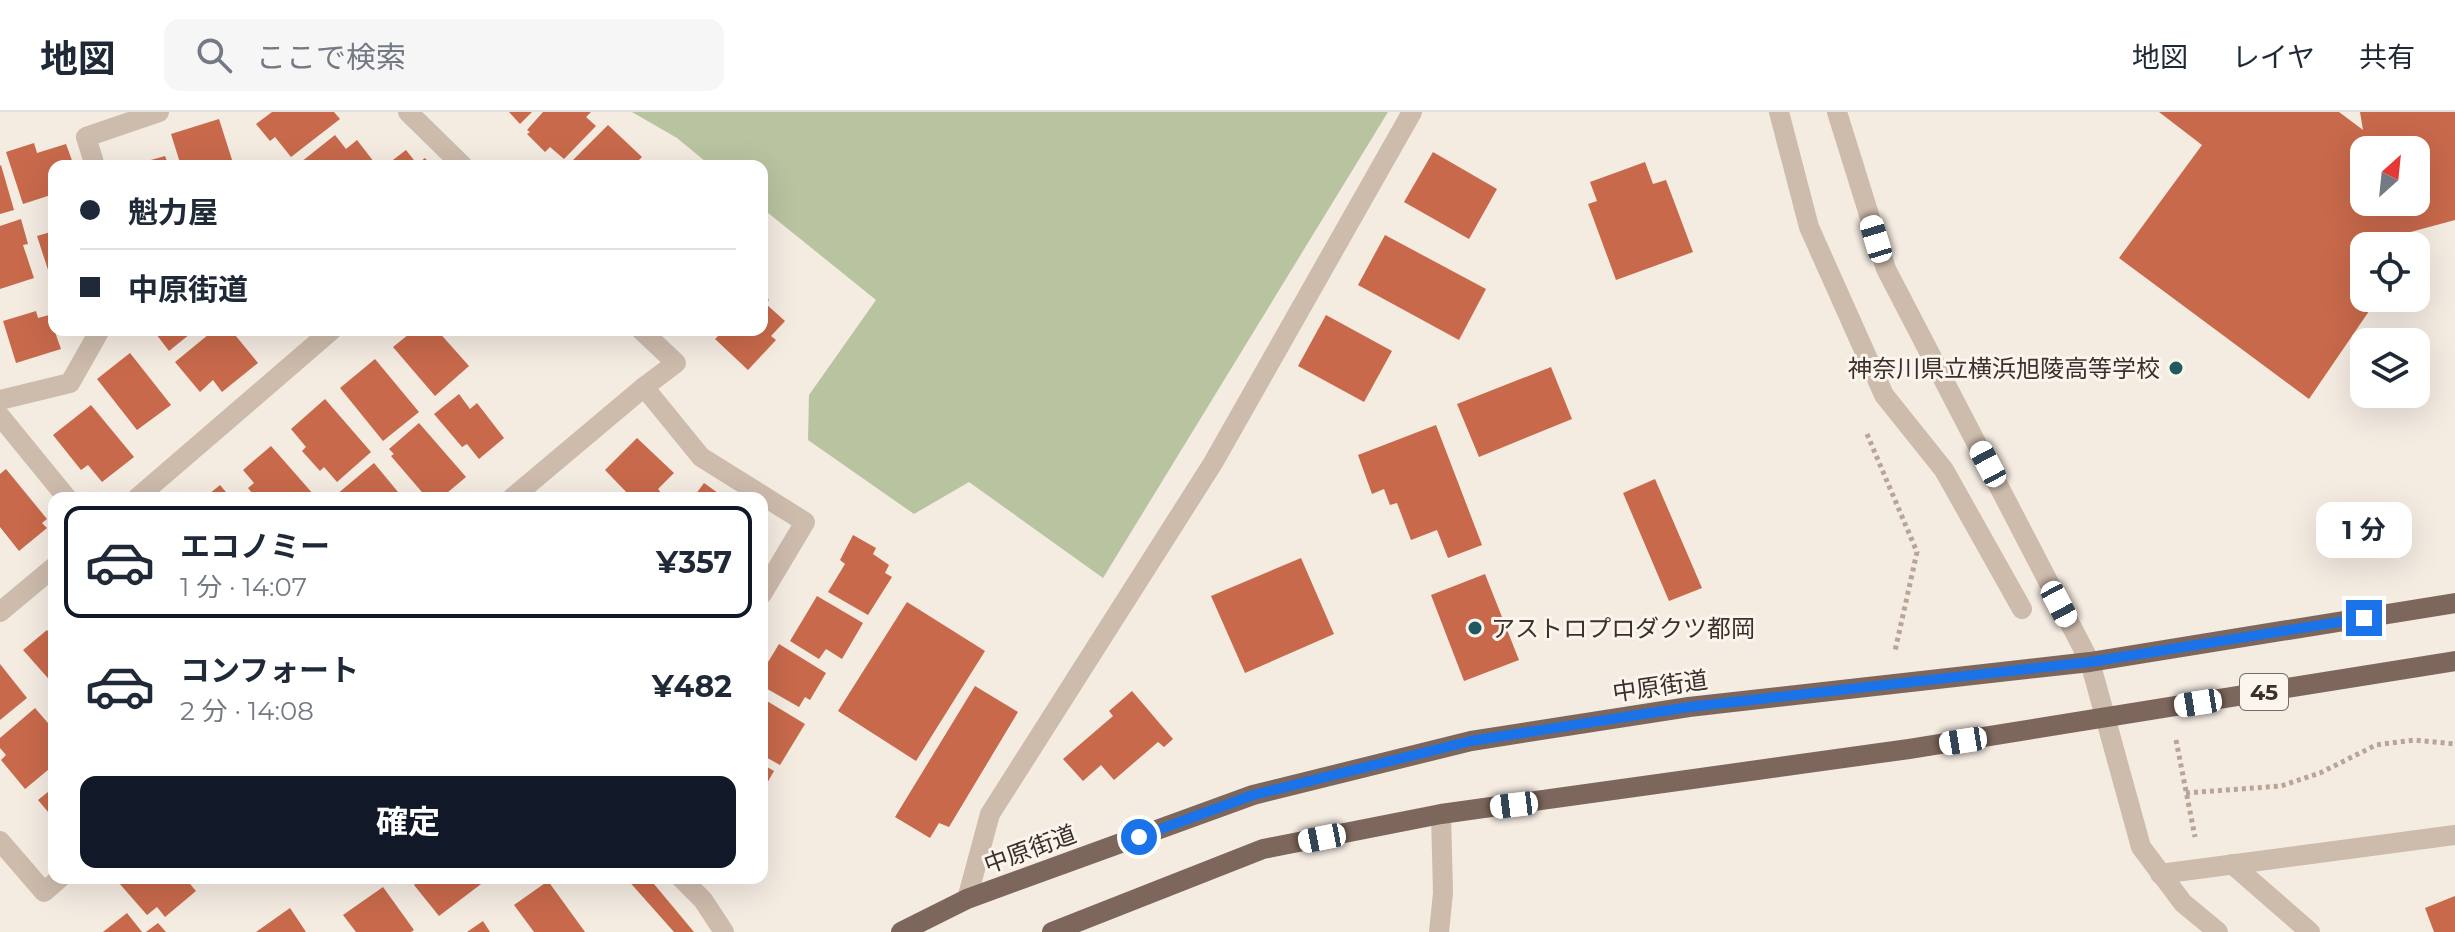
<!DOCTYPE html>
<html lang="ja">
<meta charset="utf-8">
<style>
body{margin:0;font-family:Montserrat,"Noto Sans JP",sans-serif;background:#f6f6f7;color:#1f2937;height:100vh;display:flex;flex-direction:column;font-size:30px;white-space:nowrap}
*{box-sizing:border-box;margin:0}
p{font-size:26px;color:#747a83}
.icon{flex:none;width:44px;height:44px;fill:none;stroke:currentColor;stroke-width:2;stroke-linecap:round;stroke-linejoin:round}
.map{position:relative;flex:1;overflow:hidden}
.details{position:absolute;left:48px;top:380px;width:720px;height:392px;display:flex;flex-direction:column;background:#fff;border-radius:16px;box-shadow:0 8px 32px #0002}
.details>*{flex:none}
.top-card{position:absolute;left:48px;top:48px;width:720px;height:176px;border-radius:16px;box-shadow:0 8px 32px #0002;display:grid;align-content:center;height:176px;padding:0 32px;background:#fff}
.needle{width:52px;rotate:27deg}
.controls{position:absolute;left:2350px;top:24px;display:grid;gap:16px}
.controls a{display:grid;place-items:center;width:80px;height:80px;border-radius:16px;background:#fff;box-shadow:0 8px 32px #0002;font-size:40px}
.end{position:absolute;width:36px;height:36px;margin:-18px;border:10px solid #1a73e8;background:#fff;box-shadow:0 0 0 4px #fff}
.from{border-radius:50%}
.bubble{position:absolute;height:56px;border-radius:16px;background:#fff;box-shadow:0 8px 32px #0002;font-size:26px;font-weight:700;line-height:56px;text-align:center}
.car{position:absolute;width:24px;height:48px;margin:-24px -12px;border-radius:10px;box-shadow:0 0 6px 2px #0007;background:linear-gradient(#fff 24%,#345 0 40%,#fff 0 76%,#345 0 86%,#fff 0)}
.top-card b{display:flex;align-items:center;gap:28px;height:76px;font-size:30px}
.top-card b+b{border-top:2px solid #e0e1e3}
.top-card i{width:20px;height:20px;background:#1f2937}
ul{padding:14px 0 0;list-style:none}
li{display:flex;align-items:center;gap:24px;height:112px;margin:0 16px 12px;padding:0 16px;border:4px solid transparent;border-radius:16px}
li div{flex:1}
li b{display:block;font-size:30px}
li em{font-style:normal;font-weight:700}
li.active{border-color:#111827}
li>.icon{width:72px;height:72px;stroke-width:1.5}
.primary-button{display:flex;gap:16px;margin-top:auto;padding:16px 32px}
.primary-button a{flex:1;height:92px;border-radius:16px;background:#111827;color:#fff;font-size:32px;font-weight:700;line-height:92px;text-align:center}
header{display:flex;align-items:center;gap:48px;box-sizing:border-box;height:112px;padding:0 40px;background:#fff;border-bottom:2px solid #e0e1e3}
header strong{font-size:38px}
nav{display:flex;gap:44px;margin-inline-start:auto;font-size:28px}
.search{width:560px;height:72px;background:#f6f6f7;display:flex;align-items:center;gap:20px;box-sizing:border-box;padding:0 28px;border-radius:16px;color:#747a83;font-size:30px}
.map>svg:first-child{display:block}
.green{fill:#b8c4a0}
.building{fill:#c8694b;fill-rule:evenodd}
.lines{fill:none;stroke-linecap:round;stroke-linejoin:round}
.path{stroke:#b9a596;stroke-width:5;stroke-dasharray:4 4;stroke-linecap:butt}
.service{stroke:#cdbbac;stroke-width:20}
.pedestrian{stroke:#cdbbac;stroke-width:20}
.minor{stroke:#cdbbac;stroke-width:20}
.primary{stroke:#7d675c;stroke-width:20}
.route{stroke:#1a73e8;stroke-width:10}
.poi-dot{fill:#1f5a5e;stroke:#fbf5ee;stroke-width:3}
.labels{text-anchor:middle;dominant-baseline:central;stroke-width:6;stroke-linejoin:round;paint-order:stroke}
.shield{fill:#fbf5ee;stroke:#756b66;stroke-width:2}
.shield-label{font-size:22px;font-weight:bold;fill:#3b302b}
.poi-label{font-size:24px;fill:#3b302b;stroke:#fbf5ee;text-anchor:end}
.street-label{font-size:24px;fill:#3b302b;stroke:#fbf5ee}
</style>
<header>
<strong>地図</strong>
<div class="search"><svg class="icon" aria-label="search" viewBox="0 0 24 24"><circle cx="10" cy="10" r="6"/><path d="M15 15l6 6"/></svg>ここで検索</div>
<nav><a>地図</a><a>レイヤ</a><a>共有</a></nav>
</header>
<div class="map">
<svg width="2455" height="820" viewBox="0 0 2455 820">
<rect width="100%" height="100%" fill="#f4ebe1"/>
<polygon class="green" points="632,0 1388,0 1103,466 969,370 914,402 808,328 809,283 876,188 762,96 762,54 711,54 677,26"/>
<g class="building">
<polygon points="272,0 334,0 340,7 291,45 275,25 270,29 256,12"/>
<polygon points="509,0 532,0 520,12"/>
<polygon points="543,0 591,0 586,5 596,14 564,47 550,35 545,40 527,22 530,20 527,18"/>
<path d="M2159 0H2339L2363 18 2360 0H2455V108L2355 135 2364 142V186H2378L2309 287 2119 146 2202 33ZM2364 38H2416V90H2364Z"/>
<polygon points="219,7 234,54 181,54 171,22"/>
<polygon points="608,13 642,45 633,54 567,54"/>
<polygon points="335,23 346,37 357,28 374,50 370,54 296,54"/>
<polygon points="34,31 37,41 66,32 74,54 54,54 54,82 23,92 6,40"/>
<polygon points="406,38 417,52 425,46 432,54 385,54"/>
<polygon points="1433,40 1497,77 1469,127 1404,90"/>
<polygon points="165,44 169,54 133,54 133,53"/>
<polygon points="1645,50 1653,72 1666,68 1693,140 1616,168 1588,92 1597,89 1590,70"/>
<polygon points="1,53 14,98 0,102 0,54"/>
<polygon points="21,107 28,132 23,133 34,166 0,177 0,114"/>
<polygon points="54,119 54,166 51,167 37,124"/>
<polygon points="1385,123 1486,177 1459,228 1358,173"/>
<polygon points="762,181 769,188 766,192 785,209 771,224 776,228 748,258 715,227 724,218 762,218"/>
<polygon points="36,199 38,206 49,203 61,237 16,251 3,209"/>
<polygon points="1326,203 1392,239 1364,290 1298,254"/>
<polygon points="153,218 195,218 169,239"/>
<polygon points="214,218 231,218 258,251 222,280 213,268 200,280 175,250"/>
<polygon points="414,218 424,223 437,218 469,254 435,284 393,235"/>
<polygon points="130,241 171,293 137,318 97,267"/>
<polygon points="375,247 419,300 383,329 340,276"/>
<polygon points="1551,255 1572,307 1479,345 1457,292"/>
<polygon points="459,282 470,297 477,291 504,326 479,347 467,332 462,335 434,302"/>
<polygon points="325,287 371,340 337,370 324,355 320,359 302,339 306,335 291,317"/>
<polygon points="91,293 134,345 102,370 88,353 81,358 53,323"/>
<polygon points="419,311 466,365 441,386 427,386 391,344 394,342 389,337"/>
<polygon points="1436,313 1482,433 1448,446 1437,418 1411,428 1397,391 1390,393 1384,377 1372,382 1358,343"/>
<polygon points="637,326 674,361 658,377 663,383 660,386 632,386 605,358"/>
<polygon points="271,334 314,383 310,386 256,386 248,376 254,371 243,358"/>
<polygon points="374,351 403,386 339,386 336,383"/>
<polygon points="6,357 47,407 42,411 47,416 19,439 0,415 0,362"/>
<polygon points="1655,367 1702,476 1669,489 1623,381"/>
<polygon points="704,371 725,386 693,386"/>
<polygon points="220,373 231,386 204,386"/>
<polygon points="853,423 876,436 873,442 889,453 885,461 892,465 868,503 828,480 845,452 840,448"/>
<polygon points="1301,446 1334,522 1245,561 1211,484"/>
<polygon points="1485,462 1519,548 1464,569 1431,483"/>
<polygon points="817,484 863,511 842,547 826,537 819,547 790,529"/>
<polygon points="907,490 985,539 916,649 838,599"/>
<polygon points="47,518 51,523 54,520 54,573 23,538"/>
<polygon points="779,532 826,561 810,588 805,585 799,595 762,574 762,560"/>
<polygon points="0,552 27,586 0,608"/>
<polygon points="975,574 1018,600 949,715 939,711 930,726 895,705"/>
<polygon points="1132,579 1173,627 1164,635 1158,630 1114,668 1101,653 1083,669 1063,647 1113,604 1109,599"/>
<polygon points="762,586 805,612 780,653 762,643"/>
<polygon points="35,596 54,618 54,653 25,677 1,648 6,643 0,636 0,626"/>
<polygon points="762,652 774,659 762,680"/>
<polygon points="54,675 54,707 38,688"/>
<polygon points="126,766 185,766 196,779 165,805 157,795 147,803 119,771"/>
<polygon points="423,766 489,766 439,804 414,773"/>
<polygon points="626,766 649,766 694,820 674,820"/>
<polygon points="548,769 585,820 534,820 514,793"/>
<polygon points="383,775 414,818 411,820 356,820 343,803"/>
<polygon points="2455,784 2455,820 2434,820 2425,796"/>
<polygon points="290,796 306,820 256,820"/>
<polygon points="127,801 142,820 103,820"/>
<polygon points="483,809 490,820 467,820"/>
<polygon points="158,811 166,820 146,820"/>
</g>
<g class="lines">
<g class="path">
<polyline points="1867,322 1917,440 1895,539"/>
<polyline points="2176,628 2195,725"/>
<polyline points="2186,681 2281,674 2320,661 2376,633 2414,628 2455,632"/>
</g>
<polyline class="service" points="1439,820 1443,781 1441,702"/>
<polyline class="pedestrian" points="1779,0 1809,115 1884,283 1944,358 2022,497"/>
<g class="minor">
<polyline points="408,0 463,54"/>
<polyline points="1837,0 1886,157 2090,550 2141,735 2183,791 2218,820"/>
<polyline points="95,54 86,25 159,0"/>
<polyline points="641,218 676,251 644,275"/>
<polyline points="0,288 70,271 100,218"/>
<polyline points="0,304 67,386"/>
<polyline points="137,386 332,218"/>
<polyline points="512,386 644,275 701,345 805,410 762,482"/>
<polyline points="0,500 54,455"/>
<polyline points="0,729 44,780 60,766"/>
<polyline points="2232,752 2310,820"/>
<polyline points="2160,762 2455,723"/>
<polyline points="681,766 703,788 724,820"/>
<polyline points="967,787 990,702 1213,351 1412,0"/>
</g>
<g class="primary">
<polyline points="901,820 967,787 1253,683 1471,629 1689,595 2090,550 2455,491"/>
<polyline points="1052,820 1263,737 1441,702 1909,637 2455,549"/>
</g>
</g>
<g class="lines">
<polyline class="route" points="1139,725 1253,683 1471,629 1689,595 2090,550 2364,506"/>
</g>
<g class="poi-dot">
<circle cx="2176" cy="256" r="8"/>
<circle cx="1475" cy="516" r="8"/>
</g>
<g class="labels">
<rect class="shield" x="2240" y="562" width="48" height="36" rx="6"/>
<g class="shield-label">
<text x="2264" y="580">45</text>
</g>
<g class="poi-label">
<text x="2160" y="256">神奈川県立横浜旭陵高等学校</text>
<text x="1491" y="516" text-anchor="start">アストロプロダクツ都岡</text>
</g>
<g class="street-label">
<text transform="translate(1660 574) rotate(-8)">中原街道</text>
<text transform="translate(1030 737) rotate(-20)">中原街道</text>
</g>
</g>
</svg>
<div class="controls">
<a><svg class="needle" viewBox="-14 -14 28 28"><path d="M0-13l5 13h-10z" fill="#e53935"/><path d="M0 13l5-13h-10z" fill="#747a83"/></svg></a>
<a><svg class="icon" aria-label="locate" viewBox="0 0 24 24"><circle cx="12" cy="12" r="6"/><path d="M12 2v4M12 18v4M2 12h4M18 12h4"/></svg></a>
<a><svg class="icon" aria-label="layers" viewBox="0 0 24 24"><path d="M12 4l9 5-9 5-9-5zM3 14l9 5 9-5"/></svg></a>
</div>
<i class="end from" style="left:1139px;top:725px"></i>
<i class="end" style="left:2364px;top:506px"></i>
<div class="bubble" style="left:2316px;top:390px;width:96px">1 分</div>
<i class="car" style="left:1876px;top:127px;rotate:343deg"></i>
<i class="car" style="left:1988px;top:352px;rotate:332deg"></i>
<i class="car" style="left:2059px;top:492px;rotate:152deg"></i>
<i class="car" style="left:2198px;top:591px;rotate:261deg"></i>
<i class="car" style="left:1963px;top:629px;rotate:261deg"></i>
<i class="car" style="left:1514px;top:693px;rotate:263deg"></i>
<i class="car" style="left:1322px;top:726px;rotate:259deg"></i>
<div class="top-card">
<b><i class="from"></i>魁力屋</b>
<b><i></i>中原街道</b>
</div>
<section class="details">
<ul>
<li class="active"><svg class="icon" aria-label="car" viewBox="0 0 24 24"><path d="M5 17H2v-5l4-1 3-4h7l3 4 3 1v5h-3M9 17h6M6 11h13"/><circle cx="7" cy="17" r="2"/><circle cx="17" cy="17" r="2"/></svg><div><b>エコノミー</b><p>1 分 · 14:07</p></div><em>¥357</em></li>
<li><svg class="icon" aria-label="car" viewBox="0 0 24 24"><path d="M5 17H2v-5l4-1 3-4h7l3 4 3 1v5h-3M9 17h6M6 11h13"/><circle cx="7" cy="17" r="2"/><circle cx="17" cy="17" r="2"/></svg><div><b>コンフォート</b><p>2 分 · 14:08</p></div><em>¥482</em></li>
</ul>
<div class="primary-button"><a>確定</a></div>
</section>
</div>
